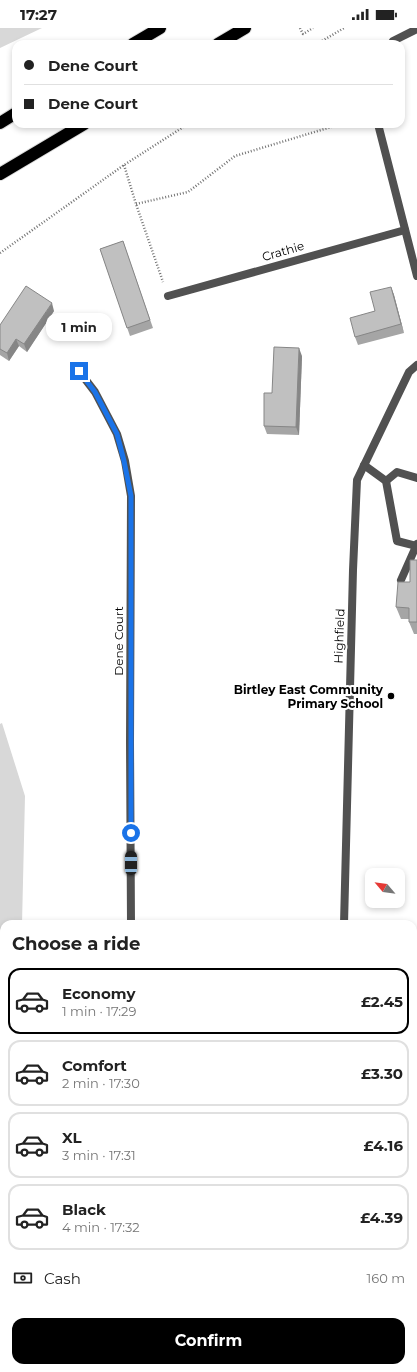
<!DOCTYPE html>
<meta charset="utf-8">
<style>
body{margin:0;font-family:Montserrat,sans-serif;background:#f2f2f2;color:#222;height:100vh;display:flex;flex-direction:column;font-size:15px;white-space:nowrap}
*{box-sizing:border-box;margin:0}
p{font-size:13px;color:#767676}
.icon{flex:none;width:22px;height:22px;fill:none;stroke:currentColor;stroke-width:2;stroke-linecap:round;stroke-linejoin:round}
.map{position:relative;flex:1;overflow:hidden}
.panel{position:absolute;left:0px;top:892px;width:417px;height:452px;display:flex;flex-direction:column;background:#fff;border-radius:12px 12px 0 0;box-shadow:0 2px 6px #0003}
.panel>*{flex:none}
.top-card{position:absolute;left:12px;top:12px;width:393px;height:88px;border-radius:12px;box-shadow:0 2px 6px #0003;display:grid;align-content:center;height:88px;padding:0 12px;background:#fff}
.needle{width:26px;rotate:299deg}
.tools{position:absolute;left:365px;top:840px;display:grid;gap:8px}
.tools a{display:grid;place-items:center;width:40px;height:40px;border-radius:8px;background:#fff;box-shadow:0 2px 6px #0003;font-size:20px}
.end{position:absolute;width:18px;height:18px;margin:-9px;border:5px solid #1a73e8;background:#fff;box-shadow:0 0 0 2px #fff}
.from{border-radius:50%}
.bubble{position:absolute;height:28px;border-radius:12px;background:#fff;box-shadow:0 2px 6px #0003;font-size:13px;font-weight:700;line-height:28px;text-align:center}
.car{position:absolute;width:12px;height:24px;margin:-12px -6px;border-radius:5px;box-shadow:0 0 3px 1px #0007;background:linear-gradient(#222 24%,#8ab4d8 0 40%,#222 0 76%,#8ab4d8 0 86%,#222 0)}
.top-card b{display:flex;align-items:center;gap:14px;height:38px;font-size:15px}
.top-card b+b{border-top:1px solid #e0e0e0}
.top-card i{width:10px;height:10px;background:#222}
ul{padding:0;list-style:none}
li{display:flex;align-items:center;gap:12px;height:66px;margin:0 8px 6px;padding:0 4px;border:2px solid #e0e0e0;border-radius:12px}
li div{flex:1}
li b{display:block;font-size:15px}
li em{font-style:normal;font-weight:700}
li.active{border-color:#000}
li>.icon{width:36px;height:36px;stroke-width:1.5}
h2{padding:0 12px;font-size:18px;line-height:48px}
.pay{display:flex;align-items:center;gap:10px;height:44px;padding:0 12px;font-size:15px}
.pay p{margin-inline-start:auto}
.button{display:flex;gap:8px;margin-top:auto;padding:8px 12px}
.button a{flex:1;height:46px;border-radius:12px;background:#000;color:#fff;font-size:16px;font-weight:700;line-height:46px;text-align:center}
.status{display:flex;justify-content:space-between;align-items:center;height:28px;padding:0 20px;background:#fff;direction:ltr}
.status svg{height:11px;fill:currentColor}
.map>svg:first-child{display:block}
.green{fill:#d8d8d8}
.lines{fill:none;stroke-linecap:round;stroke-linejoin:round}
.primary-casing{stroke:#dbdbdb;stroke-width:12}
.highway-casing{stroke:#dbdbdb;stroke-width:14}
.path{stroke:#737373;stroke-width:2.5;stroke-dasharray:1 2;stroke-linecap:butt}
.lane{stroke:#515151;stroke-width:8}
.street{stroke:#515151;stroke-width:8}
.primary{stroke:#000;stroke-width:10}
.highway{stroke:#000;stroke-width:12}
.wall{fill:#a5a5a5}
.shaded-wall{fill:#868686}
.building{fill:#c0c0c0;stroke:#868686}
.route{stroke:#1a73e8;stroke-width:5}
.poi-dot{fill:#000;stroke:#fff;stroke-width:1.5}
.labels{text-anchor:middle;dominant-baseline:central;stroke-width:4;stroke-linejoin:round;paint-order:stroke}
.street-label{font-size:12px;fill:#000;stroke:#fff}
.poi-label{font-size:12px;font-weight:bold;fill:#000;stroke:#fff;text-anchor:end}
</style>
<div class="status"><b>17:27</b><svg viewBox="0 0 49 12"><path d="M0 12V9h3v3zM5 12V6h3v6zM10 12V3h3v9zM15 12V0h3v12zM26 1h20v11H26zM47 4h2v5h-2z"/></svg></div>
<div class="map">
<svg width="417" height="1344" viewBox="0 0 417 1344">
<rect width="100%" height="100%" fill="#fff"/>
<g class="green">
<polygon points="0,0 42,0 0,20"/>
<polygon points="2,695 25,768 22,896 4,896 4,995 0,989 0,696"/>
</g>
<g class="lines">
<defs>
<g id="primary">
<polyline points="0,1305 4,1305"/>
<polyline points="229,1340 239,1344"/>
</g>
<g id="highway">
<polyline points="133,16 160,0"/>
<polyline points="218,16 245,0"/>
<polyline points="0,95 16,85"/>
<polyline points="0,146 84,96"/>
</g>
</defs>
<use href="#primary" class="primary-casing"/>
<use href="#highway" class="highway-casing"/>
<g class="path">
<polyline points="300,0 303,6 313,0"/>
<polyline points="317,16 344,0"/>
<polyline points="124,137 136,176 163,254"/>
<polyline points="136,176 188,164 235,128 341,96"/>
<polyline points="0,225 124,137 188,96"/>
<polyline points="413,1192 417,1193"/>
<polyline points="0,1286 4,1285"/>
<polyline points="0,1327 4,1327"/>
<polyline points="274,1340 284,1344"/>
<polyline points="174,1342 181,1344"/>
</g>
<g class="lane">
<polyline points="364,437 386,453 397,513 417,518"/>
<polyline points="386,453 397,444 417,450"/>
<polyline points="401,552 417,516"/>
<polyline points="159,1344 160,1340"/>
</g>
<g class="street">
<polyline points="391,16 393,13 417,1"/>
<polyline points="378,96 417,248"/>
<polyline points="168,268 405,202"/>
<polyline points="79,343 95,364 117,406 125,433 131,468 130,714 131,896"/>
<polyline points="344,896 353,542 357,452 409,344 417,337"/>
<polyline points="0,1246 4,1254"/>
<polyline points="413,1316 417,1316"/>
<polyline points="219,1344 220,1340"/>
<polyline points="340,1344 342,1340"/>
</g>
<use href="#primary" class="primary"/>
<use href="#highway" class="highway"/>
</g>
<g class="wall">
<polygon points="123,213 153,300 130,308 100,221"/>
<polygon points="391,259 394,267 404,305 358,317 355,309 375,283"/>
<polygon points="54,283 27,324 19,318 9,333 0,327 0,297"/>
<polygon points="302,328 299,407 267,406 264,398 272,365"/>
<polygon points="417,532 417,606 414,606 409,594 409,591 401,591 396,579 410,554"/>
</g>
<g class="shaded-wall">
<polygon points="391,259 394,267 404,305 401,296"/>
<polygon points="52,275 54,283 27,324 24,316"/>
<polygon points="16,311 19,318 9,333 7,325"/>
<polygon points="299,320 302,328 299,407 296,399"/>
</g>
<g class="building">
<polygon points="123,213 150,292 127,300 100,221"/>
<polygon points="26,258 52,275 24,316 16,311 7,325 0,321 0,297"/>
<polygon points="391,259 401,296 355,309 350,290 375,283 370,264"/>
<polygon points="274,319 299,320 296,399 264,398 264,365 272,365"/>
<polygon points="410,532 417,532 417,594 409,594 409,580 396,579 398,554 410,554"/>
</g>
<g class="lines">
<polyline class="route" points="79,343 95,364 117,406 124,433 131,468 131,805"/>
</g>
<circle class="poi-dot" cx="391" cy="668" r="4"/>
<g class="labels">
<g class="street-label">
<text transform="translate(283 223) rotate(-16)">Crathie</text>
<text transform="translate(339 608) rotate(-88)">Highfield</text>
<text transform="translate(118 613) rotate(-90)">Dene Court</text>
</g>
<g class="poi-label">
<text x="383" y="661">Birtley East Community<tspan x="383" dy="14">Primary School</tspan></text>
</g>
</g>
</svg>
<div class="tools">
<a><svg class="needle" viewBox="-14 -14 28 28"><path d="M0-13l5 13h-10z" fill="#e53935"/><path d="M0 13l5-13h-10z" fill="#767676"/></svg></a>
</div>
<i class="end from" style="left:131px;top:805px"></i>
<i class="end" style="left:79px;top:343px"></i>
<div class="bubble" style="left:46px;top:285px;width:66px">1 min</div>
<i class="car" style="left:131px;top:835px;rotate:0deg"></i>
<div class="top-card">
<b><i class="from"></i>Dene Court</b>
<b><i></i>Dene Court</b>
</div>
<section class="panel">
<h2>Choose a ride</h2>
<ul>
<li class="active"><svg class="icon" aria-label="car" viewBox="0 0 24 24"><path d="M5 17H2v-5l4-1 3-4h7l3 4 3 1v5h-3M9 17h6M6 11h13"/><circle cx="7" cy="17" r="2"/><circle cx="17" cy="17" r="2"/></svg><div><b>Economy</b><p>1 min · 17:29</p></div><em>£2.45</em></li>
<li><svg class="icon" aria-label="car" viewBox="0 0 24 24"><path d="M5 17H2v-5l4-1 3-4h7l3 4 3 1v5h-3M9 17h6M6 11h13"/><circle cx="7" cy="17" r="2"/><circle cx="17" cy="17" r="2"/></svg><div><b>Comfort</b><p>2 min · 17:30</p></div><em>£3.30</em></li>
<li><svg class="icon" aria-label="car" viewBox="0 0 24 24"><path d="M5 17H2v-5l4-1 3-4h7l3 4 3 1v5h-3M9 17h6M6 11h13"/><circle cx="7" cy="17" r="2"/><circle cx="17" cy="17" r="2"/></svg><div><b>XL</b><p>3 min · 17:31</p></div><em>£4.16</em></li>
<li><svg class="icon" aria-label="car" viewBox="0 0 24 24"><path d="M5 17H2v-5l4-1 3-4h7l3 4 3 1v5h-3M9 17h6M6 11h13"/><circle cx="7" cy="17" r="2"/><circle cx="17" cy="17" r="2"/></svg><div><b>Black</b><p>4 min · 17:32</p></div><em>£4.39</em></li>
</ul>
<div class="pay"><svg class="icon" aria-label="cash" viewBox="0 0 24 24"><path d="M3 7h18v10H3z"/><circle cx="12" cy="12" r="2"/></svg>Cash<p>160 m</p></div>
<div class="button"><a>Confirm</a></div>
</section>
</div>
